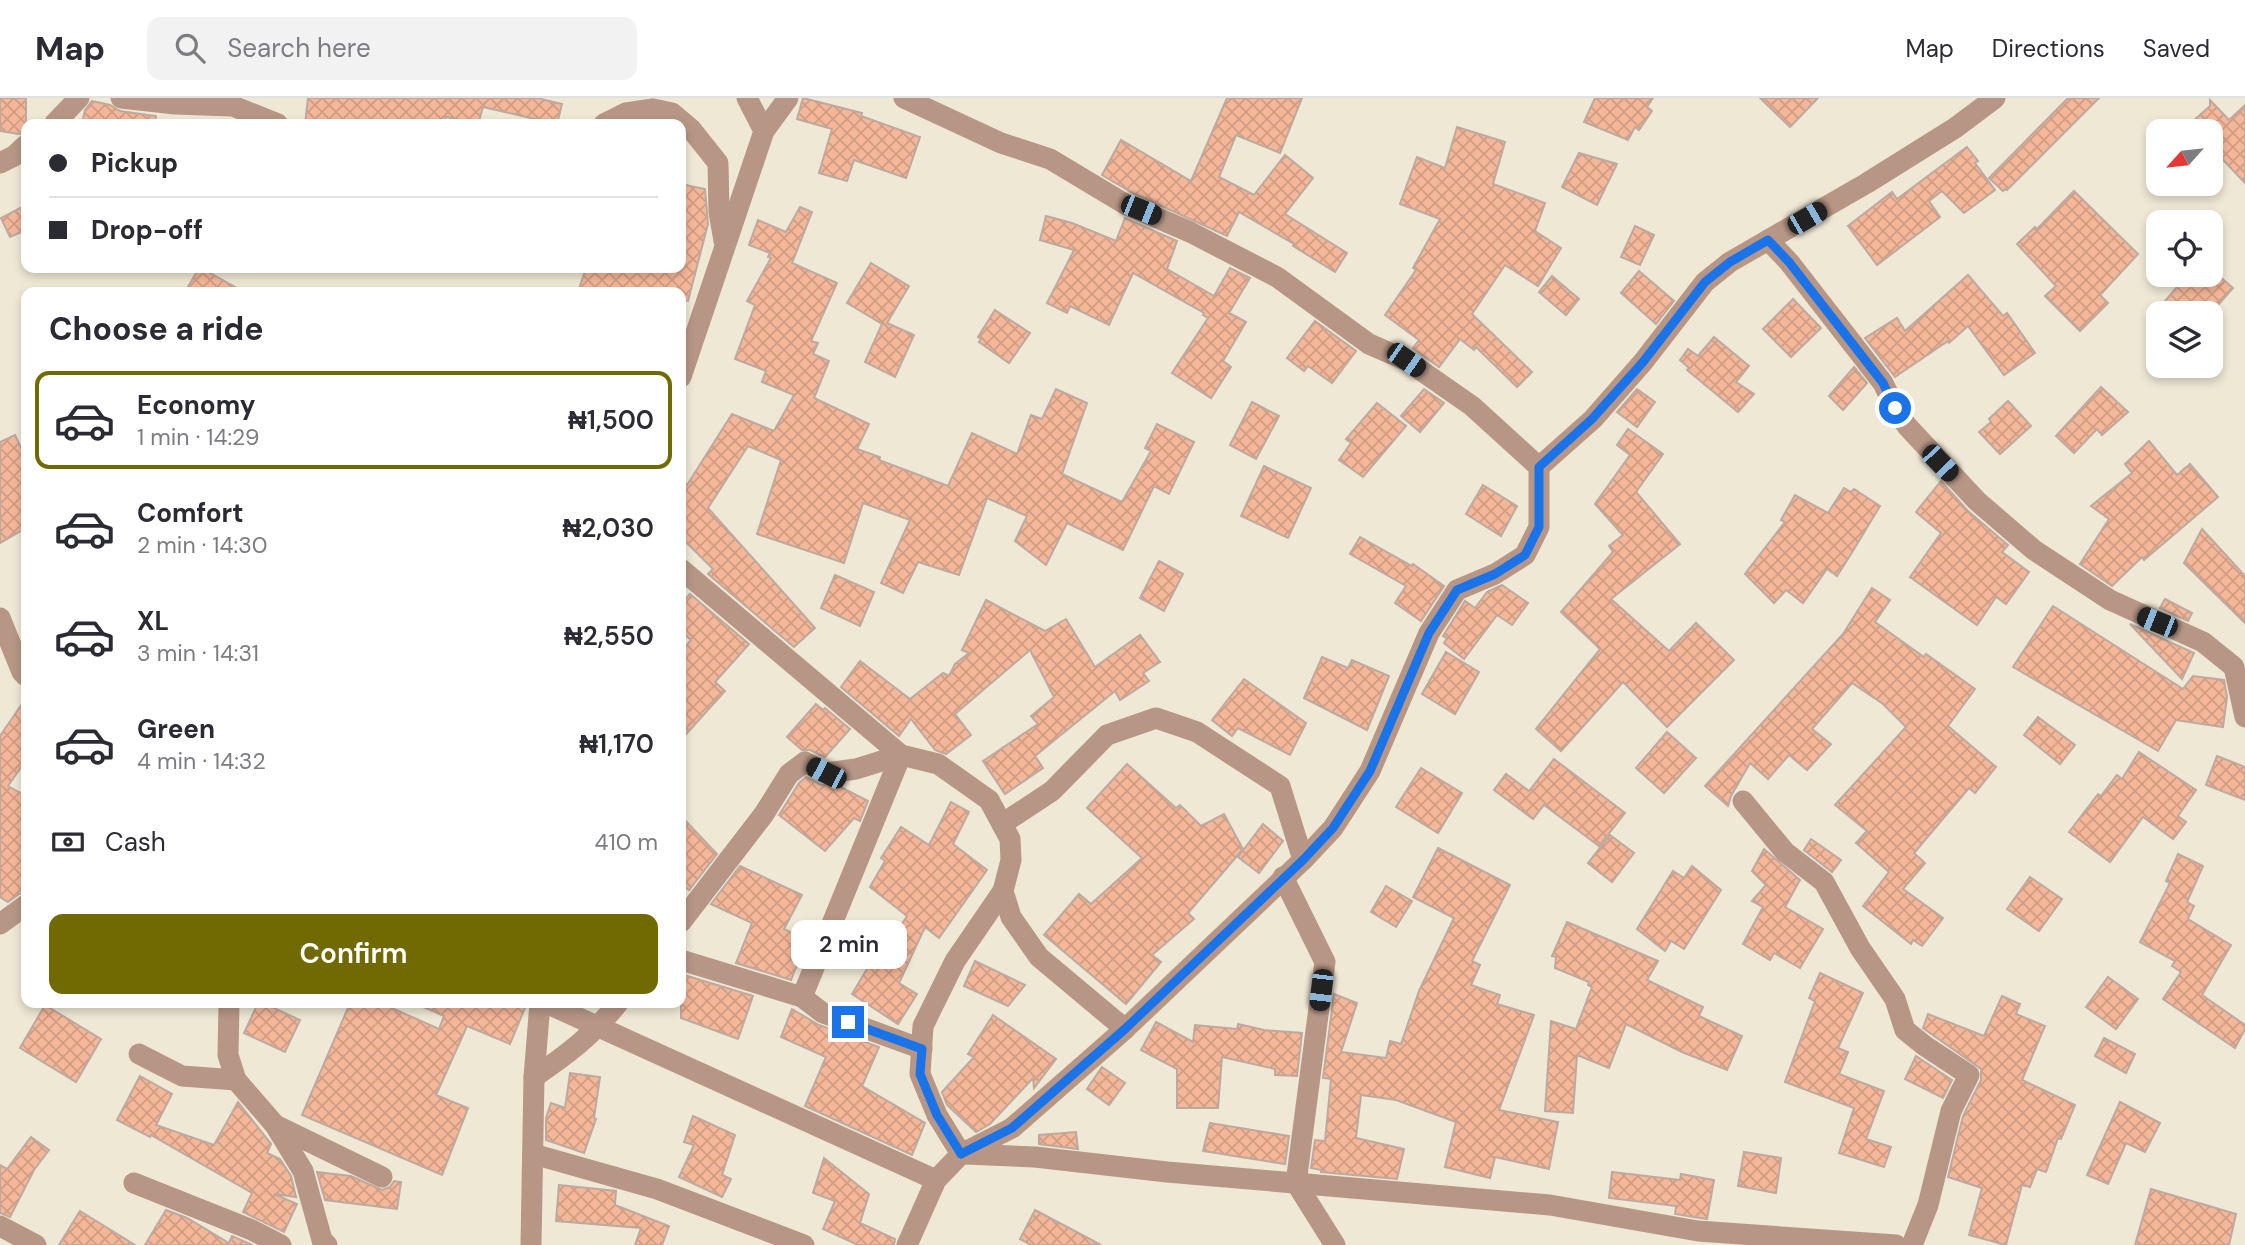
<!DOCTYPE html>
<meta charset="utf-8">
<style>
body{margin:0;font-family:"DM Sans",sans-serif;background:#f2f2f3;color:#2b2b33;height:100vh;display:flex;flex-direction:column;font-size:26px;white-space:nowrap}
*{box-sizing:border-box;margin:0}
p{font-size:23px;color:#7c7c81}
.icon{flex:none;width:38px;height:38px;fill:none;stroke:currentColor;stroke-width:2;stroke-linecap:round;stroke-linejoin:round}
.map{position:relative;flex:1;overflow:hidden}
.side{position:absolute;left:21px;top:189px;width:665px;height:721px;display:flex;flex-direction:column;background:#fff;border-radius:14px;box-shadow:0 4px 10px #0003}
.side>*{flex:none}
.hud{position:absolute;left:21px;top:21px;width:665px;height:154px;border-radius:14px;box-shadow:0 4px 10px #0003;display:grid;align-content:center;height:154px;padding:0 28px;background:#fff}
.needle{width:46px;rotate:243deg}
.controls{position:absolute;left:2146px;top:21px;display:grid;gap:14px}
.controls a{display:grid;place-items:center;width:77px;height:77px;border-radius:14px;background:#fff;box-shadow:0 4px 10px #0003;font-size:35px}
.end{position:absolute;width:32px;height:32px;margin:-16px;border:9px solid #1a73e8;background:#fff;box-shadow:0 0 0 4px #fff}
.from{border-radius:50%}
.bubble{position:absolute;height:49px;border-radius:14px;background:#fff;box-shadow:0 4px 10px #0003;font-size:23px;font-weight:600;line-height:49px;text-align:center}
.car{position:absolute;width:21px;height:42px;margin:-21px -10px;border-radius:9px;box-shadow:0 0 5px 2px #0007;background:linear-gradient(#222 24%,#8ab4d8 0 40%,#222 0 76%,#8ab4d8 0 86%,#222 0)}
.hud b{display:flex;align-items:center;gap:24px;height:66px;font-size:26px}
.hud b+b{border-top:2px solid #e1e1e2}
.hud i{width:18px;height:18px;background:#2b2b33}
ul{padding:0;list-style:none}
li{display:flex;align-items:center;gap:21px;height:98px;margin:0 14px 10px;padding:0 14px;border:4px solid transparent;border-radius:14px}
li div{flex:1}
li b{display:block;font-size:26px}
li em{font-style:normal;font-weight:600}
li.current{border-color:#716902}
li>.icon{width:63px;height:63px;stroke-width:1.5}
h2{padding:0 28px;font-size:32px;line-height:84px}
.pay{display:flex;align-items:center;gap:18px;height:77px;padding:0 28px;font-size:26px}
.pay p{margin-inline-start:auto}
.action{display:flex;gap:14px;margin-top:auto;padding:14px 28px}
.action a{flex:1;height:80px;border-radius:14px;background:#716902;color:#fff;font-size:28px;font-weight:600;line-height:80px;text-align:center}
header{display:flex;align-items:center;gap:42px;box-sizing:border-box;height:98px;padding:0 35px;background:#fff;border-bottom:2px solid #e1e1e2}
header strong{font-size:33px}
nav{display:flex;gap:38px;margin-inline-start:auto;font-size:24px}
.search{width:490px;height:63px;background:#f2f2f3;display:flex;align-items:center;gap:18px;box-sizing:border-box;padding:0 24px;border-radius:14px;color:#7c7c81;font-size:26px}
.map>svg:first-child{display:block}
.building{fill:url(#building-cross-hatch);stroke:#bda9a0;stroke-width:2}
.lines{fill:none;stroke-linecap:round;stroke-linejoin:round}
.street{stroke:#b79685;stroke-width:21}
.route{stroke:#1a73e8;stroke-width:9}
</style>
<header>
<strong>Map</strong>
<div class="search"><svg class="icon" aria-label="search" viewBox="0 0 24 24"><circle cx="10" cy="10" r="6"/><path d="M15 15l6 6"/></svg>Search here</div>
<nav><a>Map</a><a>Directions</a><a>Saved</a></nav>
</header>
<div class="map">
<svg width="2245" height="1147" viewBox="0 0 2245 1147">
<defs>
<pattern id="building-cross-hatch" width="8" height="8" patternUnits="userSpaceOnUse" patternTransform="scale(1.75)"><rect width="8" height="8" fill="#f5b799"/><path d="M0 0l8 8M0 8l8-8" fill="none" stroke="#d19d83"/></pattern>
</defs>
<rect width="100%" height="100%" fill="#efe8d5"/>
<g class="building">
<polygon points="0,0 26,0 26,34 19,36 0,33"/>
<polygon points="308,0 537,0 562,6 557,26 483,9 478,26 446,19 443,26 305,26"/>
<polygon points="803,0 862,15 861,18 920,39 906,80 854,62 847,83 819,75 832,31 797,21"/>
<polygon points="1227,0 1302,0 1280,55 1236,37 1219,79 1254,97 1285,57 1313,80 1285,116 1347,155 1335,174 1293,148 1294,146 1239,114 1227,138 1131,94 1102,77 1121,42 1191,83"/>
<polygon points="1595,0 1653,0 1647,9 1652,13 1639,32 1635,29 1628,42 1584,24"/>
<polygon points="1760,0 1818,0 1790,29"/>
<polygon points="2068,0 2099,0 2007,92 2005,91 2003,93 1989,80"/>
<polygon points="2210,2 2229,22 2245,7 2245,85 2210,48 2210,33 2182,33 2210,8"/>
<polygon points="92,3 110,7 120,13 156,18 155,26 82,26 85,12"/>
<polygon points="1457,29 1505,44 1493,86 1545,105 1535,133 1561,150 1538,188 1505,167 1472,216 1532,274 1517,289 1476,249 1474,252 1460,241 1439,269 1413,250 1419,242 1385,217 1416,172 1413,170 1440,121 1400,106 1417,59 1445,70"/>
<polygon points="1967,49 1978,63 1975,65 1995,92 1964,115 1942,93 1929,103 1940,119 1877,167 1848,128 1892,94 1897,101"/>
<polygon points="1579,55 1617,66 1597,107 1562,89"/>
<polygon points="681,86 705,91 708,126 688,203 681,202 681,194 578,194 586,170 681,170"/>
<polygon points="2074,93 2138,156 2100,197 2108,205 2080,233 2045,198 2056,188 2017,146 2035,129 2037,131"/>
<polygon points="26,107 26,132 10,139 1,120"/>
<polygon points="800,109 812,114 792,165 837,185 811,243 818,245 813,256 829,263 814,300 869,326 857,351 880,359 879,362 948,388 972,335 1017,356 1031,317 1042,321 1056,291 1087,305 1062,376 1122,404 1151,353 1145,350 1157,326 1194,344 1169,396 1154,388 1123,452 1067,425 1046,467 1015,443 1027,418 987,400 959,477 918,464 903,495 881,485 910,422 863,405 844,465 757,436 781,362 748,348 708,410 815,530 794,549 708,476 713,471 681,439 681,379 687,387 732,316 774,333 794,297 762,284 766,273 735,261 755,207 747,203 771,160 768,159 770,155 749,147 758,122 786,134"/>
<polygon points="1046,118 1072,125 1116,143 1125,120 1177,143 1167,171 1214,198 1230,170 1250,180 1229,215 1246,224 1223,263 1231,269 1211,300 1172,275 1208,220 1203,217 1204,215 1133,175 1109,227 1070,208 1067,215 1047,205 1074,152 1040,142"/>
<polygon points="1635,128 1654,137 1640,167 1621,159"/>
<polygon points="871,165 909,188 887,225 914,237 895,279 865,264 882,226 847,205"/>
<polygon points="199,170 201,170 244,194 185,194"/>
<polygon points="1639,173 1674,203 1656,226 1621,195"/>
<polygon points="1968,177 2003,218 2007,215 2035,255 2004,277 1968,228 1949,245 1948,243 1895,279 1865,240 1897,220 1905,233"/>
<polygon points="2187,177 2218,177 2233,190 2211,215 2155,215"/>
<polygon points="1552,178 1579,201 1566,217 1539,194"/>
<polygon points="1793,201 1821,230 1791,259 1763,231"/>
<polygon points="995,212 1030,235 1009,265 979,244 981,241 978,239"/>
<polygon points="1315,223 1356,253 1332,285 1308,268 1304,273 1287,260"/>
<polygon points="1714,239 1749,268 1736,284 1754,296 1738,314 1687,272 1689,270 1680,262 1688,251 1698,258"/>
<polygon points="1854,269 1867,285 1843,312 1829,298"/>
<polygon points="2101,289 2128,314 2102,337 2097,331 2074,355 2056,338"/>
<polygon points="1424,291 1444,305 1420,334 1401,318"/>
<polygon points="1637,291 1655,304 1637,329 1617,314"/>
<polygon points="2008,303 2031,328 2000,356 1979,334 1991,324 1989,321"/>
<polygon points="1252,304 1279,318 1256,361 1230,347"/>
<polygon points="1377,305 1406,328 1363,379 1339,362 1351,345 1346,341"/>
<polygon points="1628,331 1663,356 1636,394 1680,446 1611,501 1669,553 1696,525 1734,562 1667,629 1623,584 1561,653 1536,631 1600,551 1561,514 1613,454 1609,448 1623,437 1595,406 1630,357 1617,347"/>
<polygon points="15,337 26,360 26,430 0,445 0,344"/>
<polygon points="2149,343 2177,377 2190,366 2218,399 2144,462 2142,459 2112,488 2080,466 2109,421 2091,408 2132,375 2125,366"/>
<polygon points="1264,368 1311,390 1288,440 1241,418"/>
<polygon points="1941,383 1968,413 2008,447 2002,454 2029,474 2006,506 1996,499 1977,527 1910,479 1941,435 1916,414"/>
<polygon points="1483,387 1517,408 1501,438 1466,416"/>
<polygon points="1844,390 1851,394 1854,391 1880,408 1851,456 1837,478 1827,471 1803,505 1786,492 1774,505 1745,476 1785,424 1781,422 1795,397 1828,415"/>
<polygon points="2202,431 2245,478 2245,525 2184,465"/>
<polygon points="1360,439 1412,468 1413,466 1444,488 1421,523 1395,505 1406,488 1350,456"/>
<polygon points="1159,463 1183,476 1164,513 1140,500"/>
<polygon points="835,477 874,494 860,528 821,510"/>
<polygon points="1502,487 1528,505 1512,527 1497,517 1464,561 1444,545 1447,540 1443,538 1465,503 1475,510 1487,494"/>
<polygon points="1872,490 1890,502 1875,524 1924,559 1926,556 1975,591 1948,628 1996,669 1975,695 1969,690 1914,755 1925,765 1903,791 1943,820 1922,848 1913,842 1911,846 1863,808 1889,774 1856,745 1867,733 1835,707 1906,629 1883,606 1852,585 1812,631 1831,646 1807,672 1789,657 1768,681 1750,665 1731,698 1728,708 1705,688 1843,536"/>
<polygon points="690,496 749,546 715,584 725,593 681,642 681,554 691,542 681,533 681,506"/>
<polygon points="2165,501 2192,515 2188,523 2160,510"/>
<polygon points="986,502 1045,533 1066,521 1095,569 1140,537 1160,564 1143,575 1149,583 1120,602 1115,593 1035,658 1043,670 1005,696 983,663 1038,626 1031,618 1054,599 1030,552 955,616 971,637 946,656 935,652 911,621 899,638 841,589 860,563 910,601 943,575 949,578 955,566 969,555 962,552"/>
<polygon points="2053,508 2183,591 2193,578 2224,582 2227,599 2223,629 2176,622 2158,653 2013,569"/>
<polygon points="2130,526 2194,555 2182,581"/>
<polygon points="1446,554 1479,574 1455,616 1422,596"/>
<polygon points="1322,559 1348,570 1352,562 1389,578 1367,632 1304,600"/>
<polygon points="1244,581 1306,625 1290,657 1238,630 1232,638 1212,622"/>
<polygon points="26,600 26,662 8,688 26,698 26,794 19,796 8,804 0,799 0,638"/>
<polygon points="816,606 823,612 825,610 850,631 825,659 810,652 802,652 787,639"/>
<polygon points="2038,619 2075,647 2060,666 2024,637"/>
<polygon points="1667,634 1696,660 1664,695 1636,670"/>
<polygon points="2139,654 2196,692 2178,718 2186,724 2173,741 2143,719 2110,764 2069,734 2098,696 2101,698 2117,677 2122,681"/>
<polygon points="2217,658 2245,669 2245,702 2206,687"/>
<polygon points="1554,661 1625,715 1599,748 1544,707 1533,721 1494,692 1506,676 1529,693"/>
<polygon points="1127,666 1176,710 1180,707 1201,728 1224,716 1243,751 1188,815 1194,821 1152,857 1161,864 1126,906 1044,837 1079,796 1091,806 1142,760 1087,710"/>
<polygon points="1421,670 1462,695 1438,735 1396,709"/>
<polygon points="806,679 821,687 837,687 868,703 860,723 854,720 825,753 779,717 799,685"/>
<polygon points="951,704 969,714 953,746 987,772 939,840 925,829 899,885 917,896 898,926 852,896 870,866 877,871 897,828 900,829 907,818 870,789 885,763 881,760 901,729 929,747"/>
<polygon points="681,718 717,756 689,792 681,786"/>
<polygon points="1263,726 1283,743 1259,775 1238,759"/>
<polygon points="1610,737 1634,755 1612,784 1588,765"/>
<polygon points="1811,741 1841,762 1832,774 1804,752"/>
<polygon points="1438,750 1510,787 1472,863 1480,867 1471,887 1500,897 1497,906 1534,917 1499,1012 1558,1024 1549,1071 1495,1059 1490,1080 1445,1069 1456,1024 1396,1002 1361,997 1356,1040 1404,1051 1397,1081 1321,1074 1321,1072 1311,1070 1315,1042 1325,1043 1331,981 1323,980 1334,896 1357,905 1341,954 1386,960 1390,943 1401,946 1419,893 1454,820 1413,799"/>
<polygon points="1764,751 1800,782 1785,809 1823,831 1800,870 1774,855 1770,862 1743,846 1763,809 1752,803 1766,787 1752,773"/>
<polygon points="2178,756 2203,768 2187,804 2194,808 2188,821 2231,847 2202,897 2245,927 2245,931 2235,950 2163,901 2181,874 2172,868 2175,863 2140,844 2170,785 2166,783"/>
<polygon points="740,768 802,797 784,831 807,842 791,882 736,865 752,825 711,806"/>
<polygon points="1692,768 1721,792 1684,851 1671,843 1665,853 1637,831 1673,773 1684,780"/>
<polygon points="2030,779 2062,801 2039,833 2007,811"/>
<polygon points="1386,788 1412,803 1396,829 1371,814"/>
<polygon points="1567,824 1658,863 1647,882 1703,909 1699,918 1742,938 1727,972 1682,954 1626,926 1609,970 1577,957 1573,1015 1545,1013 1551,923 1576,931 1592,889 1588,887 1589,884 1555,870 1556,859 1552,858"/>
<polygon points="975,863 1025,887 1008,908 964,888"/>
<polygon points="1820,875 1863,895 1838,950 1848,954 1839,976 1884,993 1866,1041 1891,1049 1884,1069 1839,1055 1854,1010 1785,984 1815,903 1809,900"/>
<polygon points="681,876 753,898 738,941 681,920"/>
<polygon points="2108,879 2138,901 2116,931 2086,909"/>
<polygon points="2002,898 2020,906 2016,916 2045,928 2022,982 2075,1007 2061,1041 2058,1040 2046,1074 2037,1071 2030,1089 2022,1087 2006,1147 1969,1137 1982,1090 1948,1079 1963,1018 1981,982 1981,971 1923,930 1928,916 1984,938"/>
<polygon points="258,905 263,905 300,922 285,954 244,935"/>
<polygon points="350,905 396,905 394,911 439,931 444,918 414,905 527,905 510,946 467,928 436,997 468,1010 442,1077 302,1017"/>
<polygon points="45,907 101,941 76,984 20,950"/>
<polygon points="792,911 819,927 879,949 862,988 925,1025 912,1057 805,1008 826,959 781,939"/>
<polygon points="993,917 1056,961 1034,990 1033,980 990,1026 976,1034 947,1007 942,994 974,959 968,956"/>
<polygon points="1156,924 1193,944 1195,927 1237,931 1238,926 1264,932 1302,935 1297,978 1275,977 1275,971 1222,959 1218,1010 1177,1010 1177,971 1141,952"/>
<polygon points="2104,940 2135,956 2126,975 2095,958"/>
<polygon points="1916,958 1952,982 1943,1000 1905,981"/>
<polygon points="1102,969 1125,985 1109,1007 1087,991"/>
<polygon points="570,975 600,979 594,1020 596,1021 584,1055 546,1042 546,1020 551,1005 565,1010"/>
<polygon points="140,978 172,996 156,1027 214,1047 238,1004 271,1046 267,1055 280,1061 291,1078 296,1099 274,1096 297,1106 284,1134 243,1114 252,1095 151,1037 150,1039 117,1022"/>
<polygon points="2120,1004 2160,1025 2145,1054 2126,1045 2108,1086 2087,1077"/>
<polygon points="693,1018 735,1037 722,1077 731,1081 722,1099 679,1079 694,1047 684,1044"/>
<polygon points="1210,1025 1289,1038 1285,1066 1203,1053"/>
<polygon points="1076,1034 1078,1051 1039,1046 1039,1037"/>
<polygon points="31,1039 49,1052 34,1072 10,1119 0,1115 0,1067 7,1071"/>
<polygon points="1744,1054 1781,1060 1776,1095 1738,1088"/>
<polygon points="824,1060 869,1096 860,1125 895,1141 894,1147 858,1147 823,1131 835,1103 813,1095"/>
<polygon points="317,1074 351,1078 382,1092 390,1089 394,1083 401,1084 397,1111 325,1102"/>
<polygon points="1612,1074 1680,1082 1681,1076 1714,1082 1707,1121 1675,1116 1676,1108 1609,1100"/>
<polygon points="559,1087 616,1093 615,1107 669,1128 662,1147 635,1147 641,1130 556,1123"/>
<polygon points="2151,1091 2236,1116 2229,1147 2135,1147"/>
<polygon points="166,1112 187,1120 229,1145 232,1138 252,1147 145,1147"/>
<polygon points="1035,1112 1101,1147 1031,1147 1020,1141"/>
<polygon points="80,1113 135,1147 59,1147"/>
</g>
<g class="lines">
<g class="street">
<polyline points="121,0 175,6 233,8 278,26"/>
<polyline points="747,0 764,33"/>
<polyline points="904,0 1001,45 1050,61 1125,106 1190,134 1277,179 1369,246 1406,262 1472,308 1539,369 1539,429 1525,457 1495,476 1457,492 1429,535 1370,673 1333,730 1303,762 1125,931 1012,1030 961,1056 936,1082 907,1147"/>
<polyline points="54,26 79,0"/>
<polyline points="604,26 626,15 653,11 672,15 691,31 718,65 719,114 724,143"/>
<polyline points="0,65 14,58 26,47"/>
<polyline points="1768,142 1789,164 1883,285 1895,310 1907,328 1977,403 2034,452 2110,502 2203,544 2234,569 2245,619"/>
<polyline points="681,279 764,33 788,0"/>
<polyline points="1539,369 1593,321 1643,264 1705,184 1730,164 1867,85 1955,30 1995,0"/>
<polyline points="681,471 901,657 802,899"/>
<polyline points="0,520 22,574 26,578"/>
<polyline points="1743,703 1785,754 1824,784 1860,850 1895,901 1905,932 1925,948 1969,977 1951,1013 1928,1107 1912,1147"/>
<polyline points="1002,726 1052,693 1107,637 1156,620 1197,634 1280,688 1303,762"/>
<polyline points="1283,779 1325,864 1296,1085 1335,1147"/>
<polyline points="681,824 764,716 789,676 805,664 826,675 856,671 901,657 938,666 989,702 1010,741 1011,762 1003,793 1011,819 1039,859 1125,931"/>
<polyline points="0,826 26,807"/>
<polyline points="681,862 802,899 823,915 922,951"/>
<polyline points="229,905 228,957 236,982 275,1027 303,1073 322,1142 327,1147"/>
<polyline points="546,905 936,1082"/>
<polyline points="139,956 182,978 236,982"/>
<path d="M534 979C568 956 593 937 618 905"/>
<polyline points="275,1027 382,1079"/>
<polyline points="533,1056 657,1091 804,1147"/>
<polyline points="961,1056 937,1017 920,976 923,928 955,863 1003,793"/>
<polyline points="965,1056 1035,1059 1167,1074 1550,1107 1698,1133 1896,1147"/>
<polyline points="134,1085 252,1132 281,1147"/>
<polyline points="0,1128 36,1147"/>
<polyline points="531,1147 534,979 540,905"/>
</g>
</g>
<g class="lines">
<polyline class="route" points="848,924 922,951 920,976 937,1017 961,1056 1012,1030 1125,931 1303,762 1333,730 1370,673 1429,535 1457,492 1495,476 1525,457 1539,429 1539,369 1592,321 1643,264 1705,184 1730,164 1768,142 1789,164 1883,285 1895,310"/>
</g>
</svg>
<div class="controls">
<a><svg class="needle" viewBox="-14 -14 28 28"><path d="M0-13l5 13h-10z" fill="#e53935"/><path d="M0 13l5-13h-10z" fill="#7c7c81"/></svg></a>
<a><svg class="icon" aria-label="locate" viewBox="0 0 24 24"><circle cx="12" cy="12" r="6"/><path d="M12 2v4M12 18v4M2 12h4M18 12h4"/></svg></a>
<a><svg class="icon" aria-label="layers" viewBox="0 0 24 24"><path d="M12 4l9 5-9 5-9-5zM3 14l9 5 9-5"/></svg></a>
</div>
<i class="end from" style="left:1895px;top:310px"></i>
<i class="end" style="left:848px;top:924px"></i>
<div class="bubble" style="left:791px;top:822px;width:116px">2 min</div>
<i class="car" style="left:1141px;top:112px;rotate:112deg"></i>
<i class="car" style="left:1807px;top:120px;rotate:60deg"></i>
<i class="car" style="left:1406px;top:262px;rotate:125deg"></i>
<i class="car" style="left:1940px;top:365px;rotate:136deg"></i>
<i class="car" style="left:2157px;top:524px;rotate:292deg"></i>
<i class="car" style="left:826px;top:675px;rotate:297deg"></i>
<i class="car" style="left:1321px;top:892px;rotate:187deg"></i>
<div class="hud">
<b><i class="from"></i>Pickup</b>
<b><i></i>Drop-off</b>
</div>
<section class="side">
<h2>Choose a ride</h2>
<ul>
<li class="current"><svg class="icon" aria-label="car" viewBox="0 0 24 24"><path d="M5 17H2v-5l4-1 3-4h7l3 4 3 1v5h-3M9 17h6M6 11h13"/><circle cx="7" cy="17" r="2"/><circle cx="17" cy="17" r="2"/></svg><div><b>Economy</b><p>1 min · 14:29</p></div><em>₦1,500</em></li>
<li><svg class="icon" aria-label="car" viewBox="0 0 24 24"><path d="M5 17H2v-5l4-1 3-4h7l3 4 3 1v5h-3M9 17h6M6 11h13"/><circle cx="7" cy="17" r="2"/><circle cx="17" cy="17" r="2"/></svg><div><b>Comfort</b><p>2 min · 14:30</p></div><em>₦2,030</em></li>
<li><svg class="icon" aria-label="car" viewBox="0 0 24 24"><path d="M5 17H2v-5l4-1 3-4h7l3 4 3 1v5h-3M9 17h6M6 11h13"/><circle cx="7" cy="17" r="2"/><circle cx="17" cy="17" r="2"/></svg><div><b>XL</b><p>3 min · 14:31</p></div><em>₦2,550</em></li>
<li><svg class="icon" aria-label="car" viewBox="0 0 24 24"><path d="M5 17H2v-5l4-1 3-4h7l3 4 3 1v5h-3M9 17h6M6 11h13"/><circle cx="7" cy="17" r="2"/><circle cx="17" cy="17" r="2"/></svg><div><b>Green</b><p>4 min · 14:32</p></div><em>₦1,170</em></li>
</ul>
<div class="pay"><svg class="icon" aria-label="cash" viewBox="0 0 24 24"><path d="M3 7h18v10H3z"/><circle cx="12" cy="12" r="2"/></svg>Cash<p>410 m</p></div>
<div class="action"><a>Confirm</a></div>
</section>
</div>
